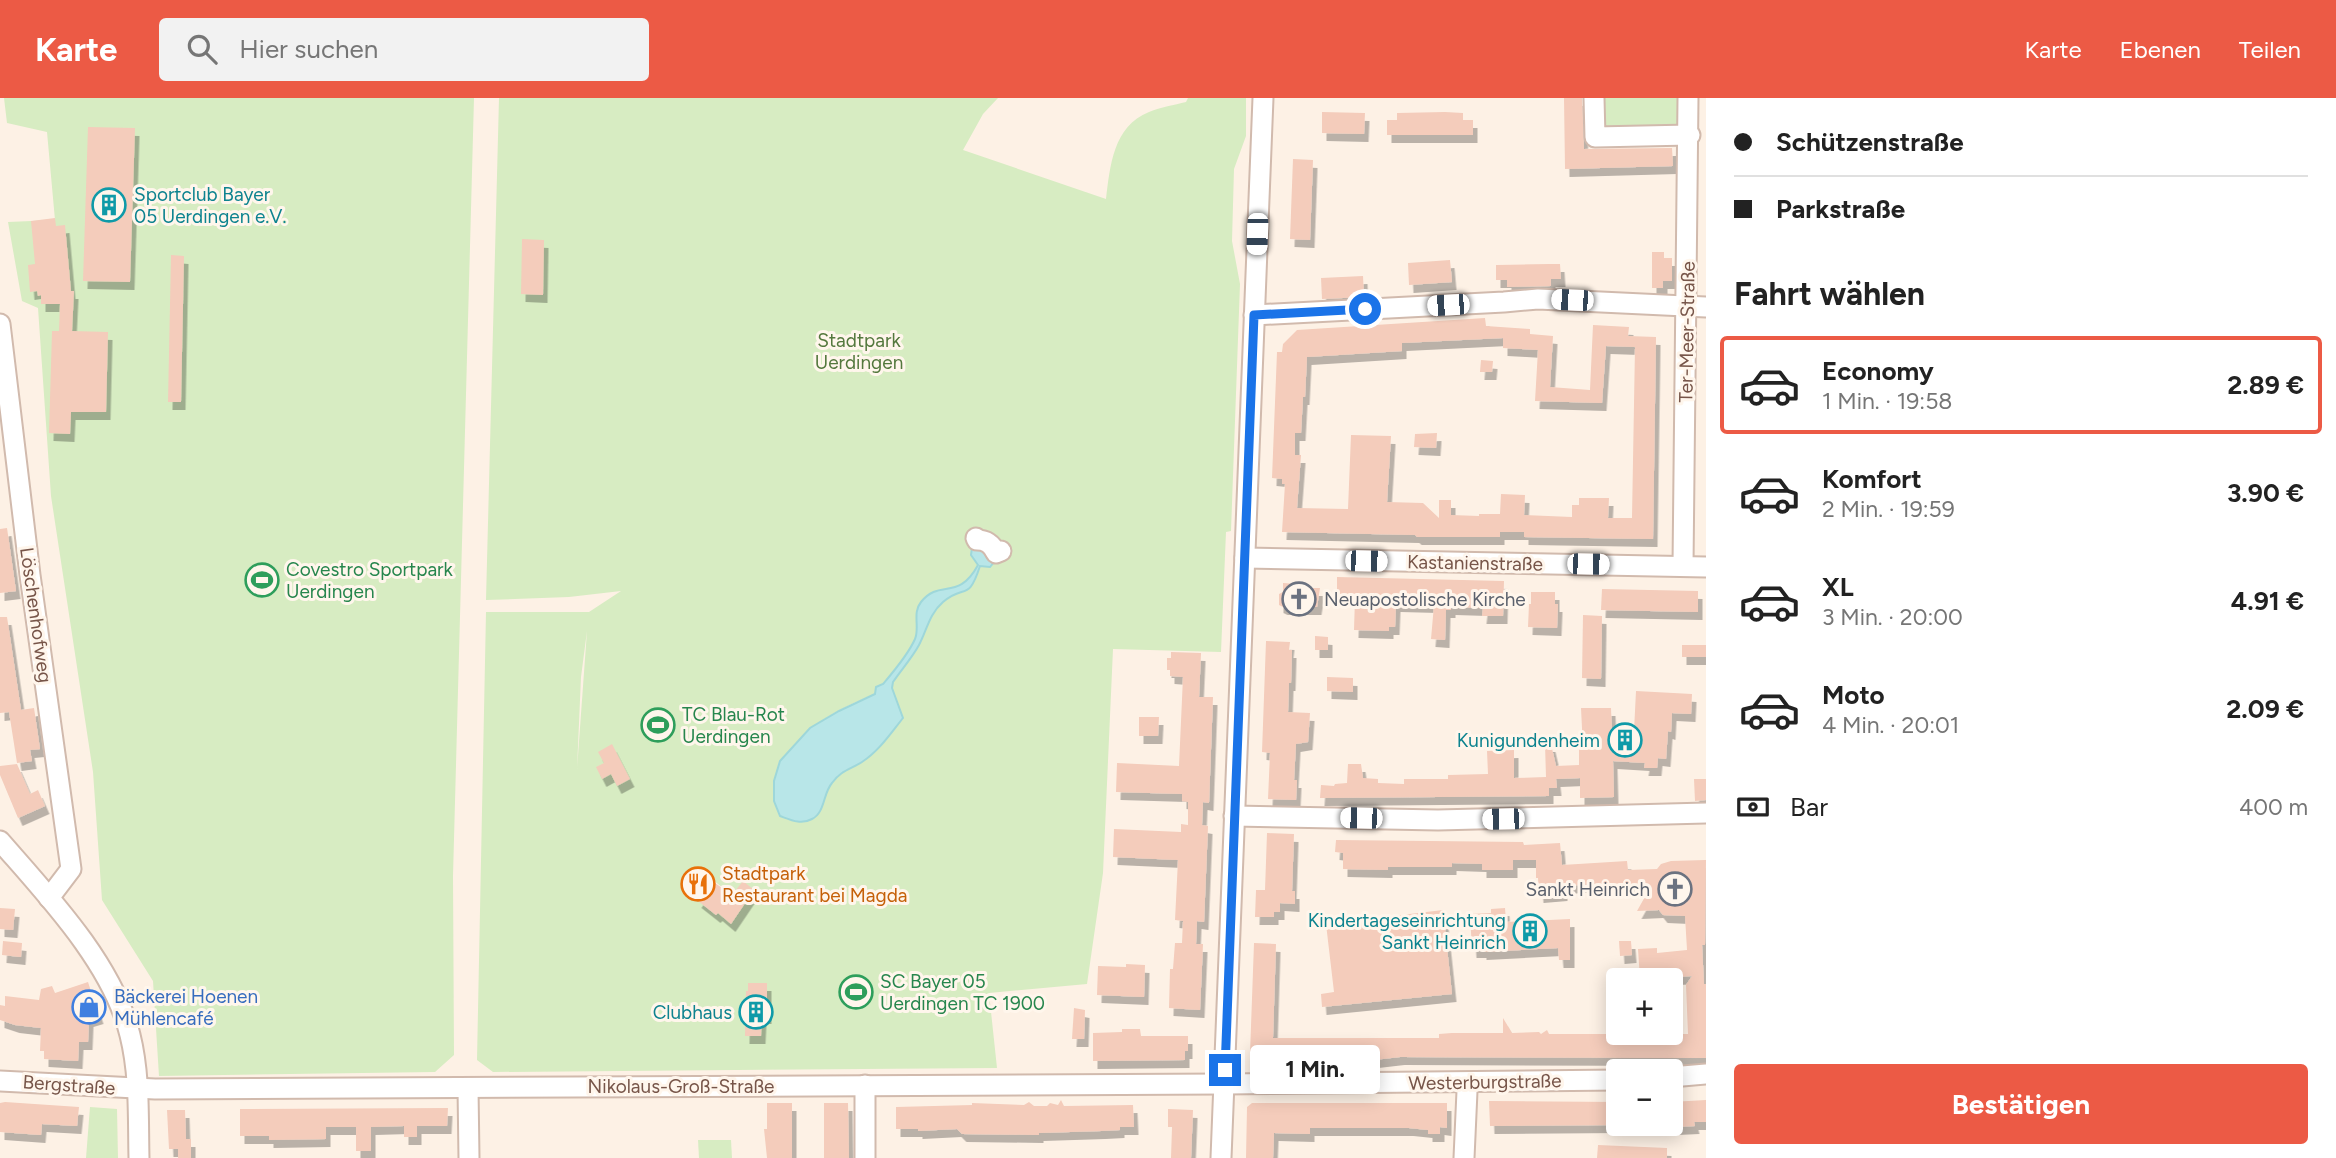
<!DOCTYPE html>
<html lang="de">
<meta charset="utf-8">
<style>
body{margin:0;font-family:Figtree,sans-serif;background:#f2f2f2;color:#222;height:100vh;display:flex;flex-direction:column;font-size:26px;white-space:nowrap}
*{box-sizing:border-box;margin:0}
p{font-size:23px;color:#767676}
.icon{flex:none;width:38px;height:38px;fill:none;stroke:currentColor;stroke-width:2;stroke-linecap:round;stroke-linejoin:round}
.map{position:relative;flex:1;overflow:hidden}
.side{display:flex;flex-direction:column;background:#fff;width:630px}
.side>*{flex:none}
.guide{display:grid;align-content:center;height:154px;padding:0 28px;background:#fff}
.tools{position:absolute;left:1606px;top:870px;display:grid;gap:14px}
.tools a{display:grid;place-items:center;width:77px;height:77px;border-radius:7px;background:#fff;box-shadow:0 4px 18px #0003;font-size:35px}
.end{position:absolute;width:32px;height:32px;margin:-16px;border:9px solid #1a73e8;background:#fff;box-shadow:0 0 0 4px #fff}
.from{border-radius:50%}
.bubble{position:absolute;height:49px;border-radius:7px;background:#fff;box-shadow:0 4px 18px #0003;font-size:23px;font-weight:700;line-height:49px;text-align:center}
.car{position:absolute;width:21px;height:42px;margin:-21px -10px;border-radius:9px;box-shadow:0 0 5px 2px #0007;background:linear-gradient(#fff 24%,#345 0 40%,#fff 0 76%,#345 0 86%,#fff 0)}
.guide b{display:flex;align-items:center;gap:24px;height:66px;font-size:26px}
.guide b+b{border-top:2px solid #e0e0e0}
.guide i{width:18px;height:18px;background:#222}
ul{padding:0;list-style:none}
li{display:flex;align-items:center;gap:21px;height:98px;margin:0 14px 10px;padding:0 14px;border:4px solid transparent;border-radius:7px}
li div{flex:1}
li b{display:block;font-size:26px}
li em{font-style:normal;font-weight:700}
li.active{border-color:#ec5a45}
li>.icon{width:63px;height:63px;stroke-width:1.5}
h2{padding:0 28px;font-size:32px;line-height:84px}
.pay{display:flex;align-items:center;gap:18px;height:77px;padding:0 28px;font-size:26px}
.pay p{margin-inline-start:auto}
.primary-button{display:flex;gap:14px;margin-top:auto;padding:14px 28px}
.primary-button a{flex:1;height:80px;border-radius:7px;background:#ec5a45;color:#fff;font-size:28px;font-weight:700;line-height:80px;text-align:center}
header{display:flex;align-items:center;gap:42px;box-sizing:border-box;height:98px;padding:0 35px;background:#ec5a45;color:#fff}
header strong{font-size:33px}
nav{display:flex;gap:38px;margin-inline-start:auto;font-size:24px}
.search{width:490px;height:63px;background:#f2f2f2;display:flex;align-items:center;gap:18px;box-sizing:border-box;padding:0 24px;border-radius:7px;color:#767676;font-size:26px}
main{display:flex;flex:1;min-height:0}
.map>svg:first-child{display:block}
.green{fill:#d7ecc2;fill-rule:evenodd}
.water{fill:#b8e6e8;stroke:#9ed7da;stroke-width:2}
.building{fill:#f4ccbb;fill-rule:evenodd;filter:url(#shadow)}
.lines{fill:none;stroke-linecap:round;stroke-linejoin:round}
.minor-casing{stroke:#d1baad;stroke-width:23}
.minor{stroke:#fff;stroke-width:19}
.route{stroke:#1a73e8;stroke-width:9}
.labels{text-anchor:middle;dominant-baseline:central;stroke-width:6;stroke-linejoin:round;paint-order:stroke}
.culture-label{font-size:19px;fill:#0d838f;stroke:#fff6ec;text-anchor:end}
.street-label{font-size:19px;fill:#775549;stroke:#fff6ec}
.park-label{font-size:19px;fill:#54783d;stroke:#fff6ec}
.leisure-label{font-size:19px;fill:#27864d;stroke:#fff6ec;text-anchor:start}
.worship-label{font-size:19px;fill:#5b616d;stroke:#fff6ec;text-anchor:start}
.food-label{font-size:19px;fill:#c56008;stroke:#fff6ec;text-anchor:start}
.shop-label{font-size:19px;fill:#366cbe;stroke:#fff6ec;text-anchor:start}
</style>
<header>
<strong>Karte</strong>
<div class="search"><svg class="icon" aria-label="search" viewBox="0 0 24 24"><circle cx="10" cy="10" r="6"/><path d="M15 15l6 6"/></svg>Hier suchen</div>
<nav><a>Karte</a><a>Ebenen</a><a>Teilen</a></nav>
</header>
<main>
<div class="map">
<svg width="1706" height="1060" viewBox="0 0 1706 1060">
<defs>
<filter id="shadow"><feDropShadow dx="4.5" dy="8" stdDeviation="0" flood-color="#0004"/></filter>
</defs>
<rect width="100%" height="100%" fill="#fdf1e5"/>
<g class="green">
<polygon points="4,0 474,0 453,778 454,957 435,974 159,978 153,883 102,802 93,674 51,398 38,210 22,203 8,124 55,122 47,34 7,25"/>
<path d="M499 0H998L983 16 963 52 1106 101C1110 69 1113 28 1149 14 1161 9 1174 7 1186 4L1188 0H1246V38L1234 71 1232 143 1240 186 1231 433 1226 434 1221 554 1113 551 1103 775 1087 886 989 895 997 970 493 974 477 962 486 514H589L621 493 569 499 486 502ZM972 449 986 453 987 460 994 464 990 469 980 468C968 505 966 484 944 502 924 519 920 547 905 567 901 573 890 582 892 590 893 600 900 612 903 621 891 634 880 649 866 661 855 669 843 671 834 682 819 698 828 716 804 724L800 643C818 620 848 607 875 596L876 589 883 586C894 573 908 557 915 541 920 529 912 515 921 504 940 480 959 504 978 467L971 454ZM587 533 577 671V672L581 579ZM713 782 732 797 716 817 697 802Z"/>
<polygon points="1601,0 1682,0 1682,31 1602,33"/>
<polygon points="90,1009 117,1011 118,1060 86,1060"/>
<polygon points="698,1042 731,1042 732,1060 699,1060"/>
</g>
<path class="water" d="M972 450 986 453 987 460 994 464 990 469 980 468C968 505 965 485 943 504 929 516 927 532 919 547 912 560 901 572 893 584L892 590 903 620C891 635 879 653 862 664 851 671 840 673 832 685 823 695 825 715 812 721 801 727 791 722 780 718L774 703V683L780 663 810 630 839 613 875 596 876 589 883 586C894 573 908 557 915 541 920 529 912 515 921 504 940 480 958 504 978 467L971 457Z"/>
<g class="building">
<polygon points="1564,0 1582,0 1584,51 1672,50 1673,68 1565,71"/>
<polygon points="1322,14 1365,15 1364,36 1322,35"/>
<polygon points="1445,14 1463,15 1463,22 1473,22 1473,37 1387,37 1387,22 1397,22 1397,15"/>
<polygon points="88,29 135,30 130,184 83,183"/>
<polygon points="1293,61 1313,62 1310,142 1290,141"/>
<polygon points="55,120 56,128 65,127 71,193 74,193 72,233 108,234 106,314 71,314 70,336 49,335 52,233 59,233 60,206 41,206 41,197 38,198 37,193 30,194 28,167 35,166 31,123"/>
<polygon points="522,141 544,142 543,197 521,196"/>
<polygon points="1652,154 1664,154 1664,160 1672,160 1672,183 1663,183 1663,190 1652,190"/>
<polygon points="171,157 184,158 181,304 168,304"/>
<polygon points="1450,162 1452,184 1409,187 1408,165"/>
<polygon points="1550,166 1560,166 1561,181 1551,181 1551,188 1507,189 1507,182 1496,182 1496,167"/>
<polygon points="1363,178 1364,199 1322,201 1321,180"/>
<path d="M1485 220 1486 228 1530 231V236L1553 238 1550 289 1590 292 1593 227 1629 229 1628 238 1656 239 1653 441 1524 439V434H1500V439H1417L1415 437 1282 434 1285 386H1282V381L1272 380 1277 254H1282L1283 246 1297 232ZM1503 240V250L1538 252 1535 303 1602 305 1606 248 1635 249 1632 420H1608L1609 400H1579V407H1572V419L1524 417 1525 397 1501 396 1500 416H1479V418L1451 417V402H1439V420L1423 405 1387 404 1391 338 1351 337 1348 411 1297 410 1301 357H1295V335H1301L1303 299H1305L1307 259 1402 253V245Z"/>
<polygon points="1481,262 1493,263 1492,274 1480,274"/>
<polygon points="1437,335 1436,350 1414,349 1415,336"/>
<polygon points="7,430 16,493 0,495 0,431"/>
<polygon points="1337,479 1504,483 1503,518 1482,518 1483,510 1451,509 1451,512 1446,512 1445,542 1431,541 1434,507 1396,506 1395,529 1389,529 1389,533 1354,532 1355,500 1337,500"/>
<polygon points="1283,485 1298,486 1298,490 1320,490 1317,509 1283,509 1279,507 1279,496 1283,494"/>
<polygon points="1602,491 1698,493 1698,514 1601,512"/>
<polygon points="1531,494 1555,494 1555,506 1558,506 1557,530 1528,529 1529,506 1531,506"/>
<polygon points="1583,517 1602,518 1601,581 1582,580"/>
<polygon points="0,519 7,519 21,612 34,610 40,651 30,652 32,663 17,665 9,614 0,615"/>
<polygon points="1315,538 1328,539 1328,552 1315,552"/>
<polygon points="1266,543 1290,544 1289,552 1292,552 1291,585 1289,585 1288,614 1310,615 1308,644 1296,646 1294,682 1297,682 1296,702 1268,701 1270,655 1262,654"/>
<rect x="1682" y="547" width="24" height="12"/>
<polygon points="1171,554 1201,555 1199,599 1213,599 1209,705 1203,704 1202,727 1208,728 1204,824 1197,823 1196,846 1203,846 1200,912 1169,910 1170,871 1173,871 1175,845 1182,845 1183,823 1175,822 1178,762 1113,759 1114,731 1181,734 1181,726 1188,727 1188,704 1182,703 1182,696 1116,694 1117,665 1179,668 1183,579 1170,578 1170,572 1167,572 1167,560 1171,560"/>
<polygon points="1327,579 1353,580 1353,594 1327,593"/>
<polygon points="1636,593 1692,596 1691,616 1672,615 1671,634 1668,633 1666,661 1658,660 1657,670 1644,670 1645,665 1613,663 1614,699 1580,700 1580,680 1556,681 1557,690 1549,690 1549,698 1320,700 1321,687 1334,688 1335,686 1347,685 1348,666 1361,666 1363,680 1378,681 1378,685 1404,686 1404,681 1448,681 1448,677 1488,676 1487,653 1514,652 1514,680 1546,679 1545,646 1551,646 1556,668 1579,667 1579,651 1583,651 1581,610 1611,610 1612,634 1634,633"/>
<polygon points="1139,619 1159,619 1158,638 1139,638"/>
<polygon points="612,646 630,681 617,688 611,676 602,681 596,669 604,665 598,654"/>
<polygon points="17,666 30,696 38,692 45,708 18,720 0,677 0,668"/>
<polygon points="1694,681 1706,681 1706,702 1695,703"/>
<polygon points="1267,735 1294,736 1292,793 1295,793 1295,806 1280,805 1280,814 1274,814 1274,819 1255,819 1256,792 1265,792"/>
<polygon points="1336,742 1523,744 1524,747 1560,745 1562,767 1627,763 1628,772 1657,771 1661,766 1671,763 1706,762 1705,847 1702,847 1704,886 1706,886 1706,960 1400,959 1374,962 1372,960 1253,959 1250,956 1254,845 1276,846 1273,940 1439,940 1439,936 1452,935 1503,935 1503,920 1512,935 1539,934 1541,936 1547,932 1549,936 1688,936 1686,887 1692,878 1640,881 1638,851 1657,850 1657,855 1687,852 1685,818 1663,817 1659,812 1637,813 1651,788 1596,791 1596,786 1563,788 1563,795 1539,797 1538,780 1536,780 1536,762 1513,762 1513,772 1482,772 1482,766 1452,765 1452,769 1388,769 1388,772 1343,771 1343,755 1335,754"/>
<polygon points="698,773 732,797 743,783 754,792 731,826 718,815 716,817 697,802 699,799 685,788"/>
<polygon points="0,810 15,811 13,832 0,831"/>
<polygon points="1505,810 1506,824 1570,821 1570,862 1559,862 1558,850 1482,854 1482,852 1472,852 1470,816 1491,815 1491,811"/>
<polygon points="1443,812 1452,896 1322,909 1321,896 1334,894 1326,826"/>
<polygon points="3,843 22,845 21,859 2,857"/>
<polygon points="1619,843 1631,843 1632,857 1620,858"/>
<polygon points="1126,866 1145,867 1144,899 1097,897 1098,868 1126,869"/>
<polygon points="88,884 99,918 89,921 88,944 79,944 78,963 44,961 44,953 40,953 41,930 15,927 0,922 0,907 5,908 5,898 39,902 41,891 52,888 55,895"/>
<polygon points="748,885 767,885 767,918 762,918 761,938 745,938 746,893 748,893"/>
<polygon points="1074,910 1085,912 1084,941 1072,941"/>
<polygon points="1122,931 1140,931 1141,938 1188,938 1188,953 1185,953 1185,962 1093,963 1093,935 1122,934"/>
<polygon points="1061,1002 1064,1008 1133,1007 1134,1029 1120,1029 1120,1032 1101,1033 1039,1035 1039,1037 962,1036 957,1031 918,1033 918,1031 896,1031 896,1009 972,1007 972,1005 1024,1007 1029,1004 1034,1008 1047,1008 1050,1005 1058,1007"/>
<polygon points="1706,1002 1706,1024 1694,1024 1695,1028 1673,1029 1671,1004"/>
<polygon points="1489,1003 1619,1004 1619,1027 1490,1028"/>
<polygon points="5,1004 79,1009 77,1028 42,1026 41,1037 0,1034 0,1005"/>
<polygon points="767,1005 792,1005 792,1060 767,1060 764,1031 767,1031"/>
<polygon points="824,1005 848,1005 849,1060 824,1060"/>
<polygon points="1252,1005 1447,1005 1447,1030 1440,1029 1440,1036 1428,1036 1428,1032 1409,1030 1310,1030 1310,1036 1274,1035 1273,1060 1246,1060 1247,1009"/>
<polygon points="448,1010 447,1028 417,1028 417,1039 404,1039 404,1028 371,1029 371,1053 356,1053 356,1029 326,1029 326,1041 269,1042 269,1038 240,1038 240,1011"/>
<polygon points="1168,1011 1193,1012 1191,1060 1171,1060 1172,1029 1168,1029"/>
<polygon points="167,1012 185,1012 186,1041 191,1041 191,1060 178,1060 178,1051 169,1051"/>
<polygon points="1598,1047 1667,1050 1667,1060 1597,1060"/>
</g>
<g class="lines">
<defs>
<g id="minor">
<polyline points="1594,0 1595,39 1690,37"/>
<polyline points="1254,217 1504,204 1538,201 1706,209"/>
<polyline points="0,226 30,477 71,771 49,800"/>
<path d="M976 440 977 442C986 442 992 446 996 455L1001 453"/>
<polyline points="1245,460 1706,469"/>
<polyline points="1683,468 1688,0"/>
<polyline points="1234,718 1438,722 1706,715"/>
<path d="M0 743C47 797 113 866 130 937 140 977 138 1019 139 1060"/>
<polyline points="1671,979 1706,976"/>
<polyline points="0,983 155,991 1225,986 1619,982"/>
<polyline points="865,987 865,1060"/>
<polyline points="468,990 469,1060"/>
<polyline points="1221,1060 1263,0"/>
<polyline points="1464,1060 1467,993"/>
</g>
</defs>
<use href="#minor" class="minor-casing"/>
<use href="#minor" class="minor"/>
</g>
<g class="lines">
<polyline class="route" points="1225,972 1254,217 1365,211"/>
</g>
<defs>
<symbol id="building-ring" viewBox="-11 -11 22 22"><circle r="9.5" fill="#fff6ec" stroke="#0f9aa8" stroke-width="1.5"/><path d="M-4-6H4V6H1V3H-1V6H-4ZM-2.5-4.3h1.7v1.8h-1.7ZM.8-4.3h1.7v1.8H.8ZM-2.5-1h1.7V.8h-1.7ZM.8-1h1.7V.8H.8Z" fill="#0f9aa8"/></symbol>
<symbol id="stadium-ring" viewBox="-11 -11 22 22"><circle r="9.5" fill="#fff6ec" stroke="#2e9e5b" stroke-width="1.5"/><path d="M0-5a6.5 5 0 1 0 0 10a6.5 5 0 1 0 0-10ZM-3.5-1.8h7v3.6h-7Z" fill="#2e9e5b"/></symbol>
<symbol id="church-ring" viewBox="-11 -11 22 22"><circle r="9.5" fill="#fff6ec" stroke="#6b7280" stroke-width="1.5"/><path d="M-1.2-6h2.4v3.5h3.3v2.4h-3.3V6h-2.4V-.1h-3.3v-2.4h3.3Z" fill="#6b7280"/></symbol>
<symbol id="restaurant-ring" viewBox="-11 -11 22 22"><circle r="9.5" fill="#fff6ec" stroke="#e8710a" stroke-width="1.5"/><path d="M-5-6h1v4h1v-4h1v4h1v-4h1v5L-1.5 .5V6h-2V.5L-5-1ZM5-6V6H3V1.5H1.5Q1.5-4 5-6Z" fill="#e8710a"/></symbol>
<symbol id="shop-ring" viewBox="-11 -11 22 22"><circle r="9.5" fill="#fff6ec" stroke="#3f7fe0" stroke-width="1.5"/><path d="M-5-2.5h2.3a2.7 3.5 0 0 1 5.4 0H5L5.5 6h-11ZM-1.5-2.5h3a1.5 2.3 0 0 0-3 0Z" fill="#3f7fe0"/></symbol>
</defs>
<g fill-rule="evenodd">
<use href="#building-ring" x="90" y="88" width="38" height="38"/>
<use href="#stadium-ring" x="243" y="463" width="38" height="38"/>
<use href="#church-ring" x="1280" y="482" width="38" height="38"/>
<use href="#stadium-ring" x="639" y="608" width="38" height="38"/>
<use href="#building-ring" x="1606" y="623" width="38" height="38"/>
<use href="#restaurant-ring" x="679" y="767" width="38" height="38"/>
<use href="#church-ring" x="1656" y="772" width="38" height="38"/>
<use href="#building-ring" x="1511" y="814" width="38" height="38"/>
<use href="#stadium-ring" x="837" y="875" width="38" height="38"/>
<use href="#shop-ring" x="70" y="890" width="38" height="38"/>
<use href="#building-ring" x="737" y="895" width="38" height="38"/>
</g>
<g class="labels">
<g class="culture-label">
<text x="134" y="96" text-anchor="start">Sportclub Bayer<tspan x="134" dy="22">05 Uerdingen e.V.</tspan></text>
<text x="1600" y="642">Kunigundenheim</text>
<text x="1506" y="822">Kindertageseinrichtung<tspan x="1506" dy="22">Sankt Heinrich</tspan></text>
<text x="732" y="914">Clubhaus</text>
</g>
<g class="street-label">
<text transform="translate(1687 234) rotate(-89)">Ter-Meer-Straße</text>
<text transform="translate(1475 465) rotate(1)">Kastanienstraße</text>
<text transform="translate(36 517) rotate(82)">Löschenhofweg</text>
<text transform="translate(1485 984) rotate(-1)">Westerburgstraße</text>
<text transform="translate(69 987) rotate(4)">Bergstraße</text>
<text x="681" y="988">Nikolaus-Groß-Straße</text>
</g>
<g class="park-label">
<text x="859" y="242">Stadtpark<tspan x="859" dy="22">Uerdingen</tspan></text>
</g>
<g class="leisure-label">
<text x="286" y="471">Covestro Sportpark<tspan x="286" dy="22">Uerdingen</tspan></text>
<text x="682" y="616">TC Blau-Rot<tspan x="682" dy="22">Uerdingen</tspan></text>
<text x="880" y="883">SC Bayer 05<tspan x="880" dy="22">Uerdingen TC 1900</tspan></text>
</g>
<g class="worship-label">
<text x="1324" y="501">Neuapostolische Kirche</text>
<text x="1650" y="791" text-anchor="end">Sankt Heinrich</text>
</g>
<g class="food-label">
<text x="722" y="775">Stadtpark<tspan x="722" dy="22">Restaurant bei Magda</tspan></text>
</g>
<g class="shop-label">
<text x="114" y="898">Bäckerei Hoenen<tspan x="114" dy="22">Mühlencafé</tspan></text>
</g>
</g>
</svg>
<div class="tools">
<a>+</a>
<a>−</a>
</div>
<i class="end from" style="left:1365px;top:211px"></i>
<i class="end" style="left:1225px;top:972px"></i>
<div class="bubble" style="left:1250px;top:947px;width:130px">1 Min.</div>
<i class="car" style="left:1257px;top:136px;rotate:182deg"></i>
<i class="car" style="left:1572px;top:202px;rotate:272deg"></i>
<i class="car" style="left:1448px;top:207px;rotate:267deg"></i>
<i class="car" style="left:1366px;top:463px;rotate:91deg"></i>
<i class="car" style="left:1588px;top:466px;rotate:91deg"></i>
<i class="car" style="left:1361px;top:720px;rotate:271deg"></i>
<i class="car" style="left:1503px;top:721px;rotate:269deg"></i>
</div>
<section class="side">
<div class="guide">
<b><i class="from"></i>Schützenstraße</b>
<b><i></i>Parkstraße</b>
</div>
<h2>Fahrt wählen</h2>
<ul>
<li class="active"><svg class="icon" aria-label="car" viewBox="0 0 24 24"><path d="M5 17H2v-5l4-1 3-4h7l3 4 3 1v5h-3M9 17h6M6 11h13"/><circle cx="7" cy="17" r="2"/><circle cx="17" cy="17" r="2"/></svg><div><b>Economy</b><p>1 Min. · 19:58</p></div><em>2.89 €</em></li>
<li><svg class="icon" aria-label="car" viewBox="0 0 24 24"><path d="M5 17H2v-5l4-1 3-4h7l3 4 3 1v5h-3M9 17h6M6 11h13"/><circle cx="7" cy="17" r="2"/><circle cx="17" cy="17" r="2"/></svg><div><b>Komfort</b><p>2 Min. · 19:59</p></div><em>3.90 €</em></li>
<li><svg class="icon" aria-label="car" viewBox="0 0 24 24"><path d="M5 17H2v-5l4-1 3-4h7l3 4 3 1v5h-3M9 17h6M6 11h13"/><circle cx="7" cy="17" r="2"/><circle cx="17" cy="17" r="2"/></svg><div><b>XL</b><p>3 Min. · 20:00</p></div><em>4.91 €</em></li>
<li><svg class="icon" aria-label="car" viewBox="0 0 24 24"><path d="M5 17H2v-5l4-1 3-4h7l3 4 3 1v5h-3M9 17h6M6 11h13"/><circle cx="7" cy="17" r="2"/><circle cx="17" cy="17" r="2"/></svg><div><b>Moto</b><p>4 Min. · 20:01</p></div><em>2.09 €</em></li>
</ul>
<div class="pay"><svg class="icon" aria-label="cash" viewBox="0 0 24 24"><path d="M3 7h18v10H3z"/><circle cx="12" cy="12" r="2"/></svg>Bar<p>400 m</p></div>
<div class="primary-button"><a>Bestätigen</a></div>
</section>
</main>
